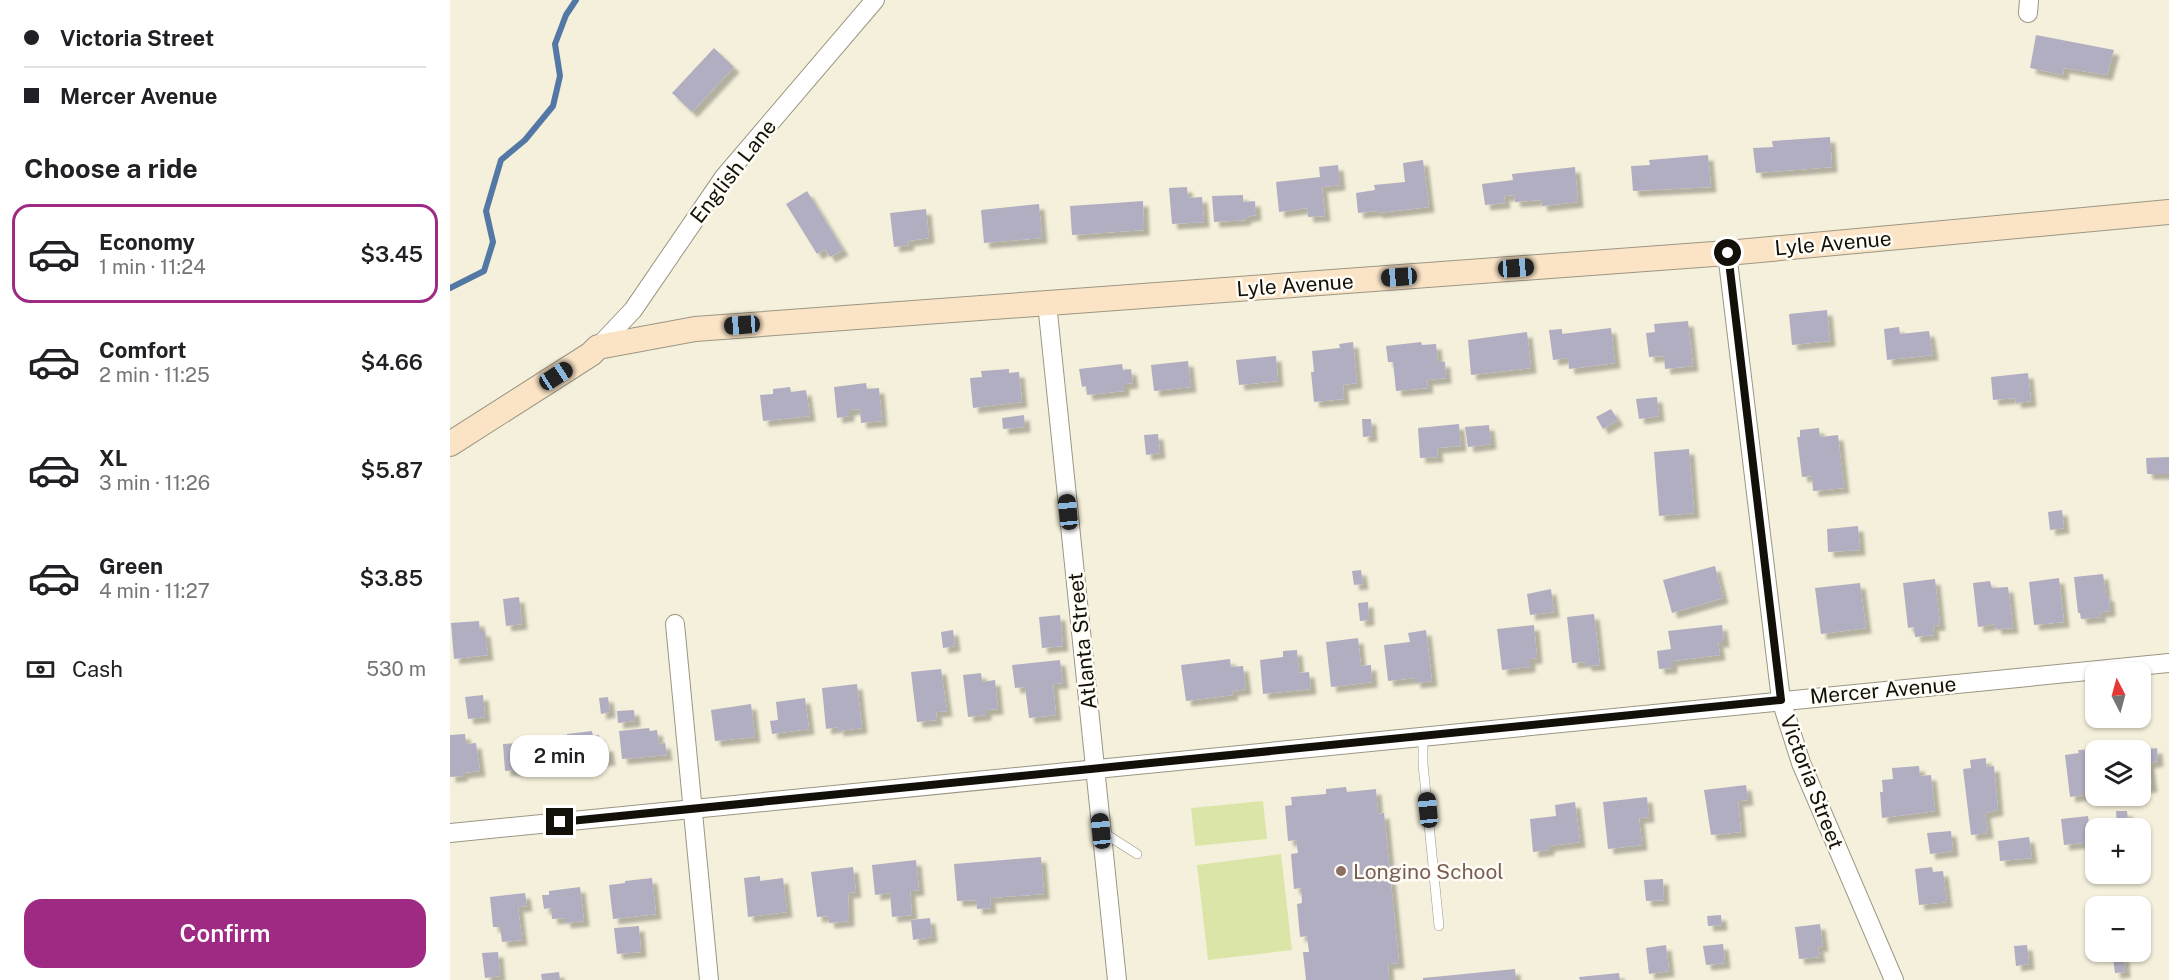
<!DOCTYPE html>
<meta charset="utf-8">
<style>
body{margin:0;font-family:"Public Sans",sans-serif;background:#f2f2f2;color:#202124;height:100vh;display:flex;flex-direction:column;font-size:22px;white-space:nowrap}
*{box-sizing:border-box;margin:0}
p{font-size:20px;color:#757577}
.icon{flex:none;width:33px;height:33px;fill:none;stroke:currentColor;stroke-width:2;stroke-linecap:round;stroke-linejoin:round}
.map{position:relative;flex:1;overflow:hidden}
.drawer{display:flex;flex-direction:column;background:#fff;width:450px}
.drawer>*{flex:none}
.hud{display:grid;align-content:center;height:132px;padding:0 24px;background:#fff}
.needle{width:39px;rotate:354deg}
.tools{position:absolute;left:1635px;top:662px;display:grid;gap:12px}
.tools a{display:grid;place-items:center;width:66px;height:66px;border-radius:12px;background:#fff;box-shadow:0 2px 4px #0004;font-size:30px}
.end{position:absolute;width:27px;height:27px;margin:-14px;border:8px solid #121009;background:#fff;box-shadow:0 0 0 3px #fff}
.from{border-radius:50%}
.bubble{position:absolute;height:42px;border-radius:18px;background:#fff;box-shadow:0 2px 4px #0004;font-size:20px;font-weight:600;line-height:42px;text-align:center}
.car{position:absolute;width:18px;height:36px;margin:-18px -9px;border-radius:8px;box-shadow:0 0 4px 2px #0007;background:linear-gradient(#222 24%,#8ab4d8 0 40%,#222 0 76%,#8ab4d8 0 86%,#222 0)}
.hud b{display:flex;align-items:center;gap:21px;height:57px;font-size:22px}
.hud b+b{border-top:2px solid #e0e0e0}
.hud i{width:15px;height:15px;background:#202124}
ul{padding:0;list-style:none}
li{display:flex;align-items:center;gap:18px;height:99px;margin:0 12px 9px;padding:0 12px;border:3px solid transparent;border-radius:18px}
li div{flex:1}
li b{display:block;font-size:22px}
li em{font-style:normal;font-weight:600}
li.current{border-color:#9f2a84}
li>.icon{width:54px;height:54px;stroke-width:1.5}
h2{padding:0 24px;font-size:27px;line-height:72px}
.pay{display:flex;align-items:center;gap:15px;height:66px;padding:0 24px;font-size:22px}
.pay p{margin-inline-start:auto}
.button{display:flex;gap:12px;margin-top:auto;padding:12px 24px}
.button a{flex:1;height:69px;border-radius:18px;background:#9f2a84;color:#fff;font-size:24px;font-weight:600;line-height:69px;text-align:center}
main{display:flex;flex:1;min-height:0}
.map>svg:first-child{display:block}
.green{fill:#dbe5a8}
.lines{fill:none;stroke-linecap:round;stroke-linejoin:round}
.stream{stroke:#5378a5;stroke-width:6}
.building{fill:#b1aec2;filter:url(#shadow)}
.lane-casing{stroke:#9b9683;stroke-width:10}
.street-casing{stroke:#9b9683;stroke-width:20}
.secondary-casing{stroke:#9b9683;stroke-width:26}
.lane{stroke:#fff;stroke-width:9}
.street{stroke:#fff;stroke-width:18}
.secondary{stroke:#fbe4c6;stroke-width:24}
.route{stroke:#121009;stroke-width:8}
.education-dot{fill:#8d6e63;stroke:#fffdf5;stroke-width:2}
.labels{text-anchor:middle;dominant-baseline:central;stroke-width:5;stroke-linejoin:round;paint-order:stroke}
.street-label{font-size:21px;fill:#121009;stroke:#fffdf5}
.education-label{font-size:21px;fill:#785e54;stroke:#fffdf5;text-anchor:start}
</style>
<main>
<section class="drawer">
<div class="hud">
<b><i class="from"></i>Victoria Street</b>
<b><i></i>Mercer Avenue</b>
</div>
<h2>Choose a ride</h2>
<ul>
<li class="current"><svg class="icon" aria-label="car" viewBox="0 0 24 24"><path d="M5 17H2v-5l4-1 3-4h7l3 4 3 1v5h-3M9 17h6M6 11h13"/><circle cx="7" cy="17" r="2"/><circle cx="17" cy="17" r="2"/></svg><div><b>Economy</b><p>1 min · 11:24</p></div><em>$3.45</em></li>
<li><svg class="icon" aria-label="car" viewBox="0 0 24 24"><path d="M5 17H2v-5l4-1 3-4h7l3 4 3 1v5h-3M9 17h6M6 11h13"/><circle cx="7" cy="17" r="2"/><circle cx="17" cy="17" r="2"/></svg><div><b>Comfort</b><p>2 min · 11:25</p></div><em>$4.66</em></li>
<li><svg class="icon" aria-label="car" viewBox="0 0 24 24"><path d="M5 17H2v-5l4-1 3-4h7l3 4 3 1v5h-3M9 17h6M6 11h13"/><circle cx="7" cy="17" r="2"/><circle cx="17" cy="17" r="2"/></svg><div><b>XL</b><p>3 min · 11:26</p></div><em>$5.87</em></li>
<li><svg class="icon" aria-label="car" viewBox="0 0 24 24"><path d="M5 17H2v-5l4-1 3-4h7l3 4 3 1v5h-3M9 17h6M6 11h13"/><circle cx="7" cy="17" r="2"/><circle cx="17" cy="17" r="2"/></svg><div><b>Green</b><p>4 min · 11:27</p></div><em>$3.85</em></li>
</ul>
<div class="pay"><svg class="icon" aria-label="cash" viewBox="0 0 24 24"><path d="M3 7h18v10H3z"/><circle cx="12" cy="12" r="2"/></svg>Cash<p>530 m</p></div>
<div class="button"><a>Confirm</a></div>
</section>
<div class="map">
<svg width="1719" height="980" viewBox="0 0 1719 980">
<defs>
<filter id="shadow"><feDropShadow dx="5.5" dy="5.5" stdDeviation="1.5" flood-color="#0004"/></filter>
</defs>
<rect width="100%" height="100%" fill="#f5f0db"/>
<g class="green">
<polygon points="813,801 817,839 745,846 741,808"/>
<polygon points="831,854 842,950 758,960 747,865"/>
</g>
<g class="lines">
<polyline class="stream" points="0,288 34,271 43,242 36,211 51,160 75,140 103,106 110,76 105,44 116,15 126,0"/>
</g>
<g class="building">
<polygon points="1586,35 1664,50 1657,75 1614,68 1613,75 1580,68"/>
<polygon points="264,48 284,67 242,112 222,93"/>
<polygon points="1380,137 1382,167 1306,173 1303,148 1323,147 1322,141"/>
<polygon points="1258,155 1261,187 1183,191 1181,166 1200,165 1199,160"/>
<polygon points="973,160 979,207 927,213 927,211 908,213 906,193 925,190 924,185 955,182 953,163"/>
<polygon points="888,165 890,185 872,187 875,216 858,217 857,208 829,212 826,182 870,177 869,167"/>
<polygon points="1125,167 1128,202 1092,206 1091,200 1065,202 1064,195 1054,196 1055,203 1035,205 1032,184 1063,180 1062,174"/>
<polygon points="737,187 738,198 752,197 754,222 722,224 719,188"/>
<polygon points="357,191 393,250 380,257 375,249 367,254 336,204"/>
<polygon points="793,195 793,202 805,201 806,215 796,217 795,220 764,222 762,196"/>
<polygon points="693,201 694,230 622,235 620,206"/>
<polygon points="589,204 592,238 534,243 531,210"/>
<polygon points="476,209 479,238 458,241 459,245 444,247 440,213"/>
<polygon points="1377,310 1380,341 1342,345 1339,314"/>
<polygon points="1238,321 1243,366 1215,369 1214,356 1199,357 1196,333 1205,332 1204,324"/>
<polygon points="1449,327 1450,334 1479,331 1483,355 1437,360 1434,329"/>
<polygon points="1161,328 1165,363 1119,369 1118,358 1103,360 1099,330 1112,329 1112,334"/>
<polygon points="1077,332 1081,368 1021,375 1018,340"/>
<polygon points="903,342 907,383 893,385 894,399 864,402 861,372 864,372 862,351 890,348 889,344"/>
<polygon points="971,342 972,345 986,344 988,362 995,362 996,378 977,380 978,388 946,391 943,362 938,362 936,346"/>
<polygon points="826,356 828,381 789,385 786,360"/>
<polygon points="738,361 741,387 704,391 701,365"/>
<polygon points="672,364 673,370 681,369 683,383 674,384 674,391 637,395 636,386 632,387 629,369"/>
<polygon points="559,369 559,373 569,372 572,402 523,408 520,378 532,377 531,371"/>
<polygon points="1578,373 1581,401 1566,403 1565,398 1543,400 1541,377"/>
<polygon points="416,383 417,389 429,388 432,421 411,423 410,409 399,410 399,416 387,418 384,387"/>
<polygon points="340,387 341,392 356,390 360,416 313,421 310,395 323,394 323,389"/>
<polygon points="1207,397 1209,416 1189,419 1186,399"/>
<polygon points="1161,409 1168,420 1153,429 1146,417"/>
<polygon points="574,415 575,427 553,429 552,418"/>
<polygon points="912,419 921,419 922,436 913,437"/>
<polygon points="1009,424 1011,446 987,448 988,457 970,458 968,428"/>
<polygon points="1039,425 1041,444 1018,447 1015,427"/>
<polygon points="1369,428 1370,437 1388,435 1394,488 1363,491 1362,476 1352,477 1347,437 1350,437 1350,430"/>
<polygon points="708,434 710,453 696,455 694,435"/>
<polygon points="1239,449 1244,513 1209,516 1204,452"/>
<polygon points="1719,457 1719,474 1697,474 1696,458"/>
<polygon points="1612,510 1614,528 1600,530 1598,512"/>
<polygon points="1408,526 1410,550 1378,552 1377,529"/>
<polygon points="1265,566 1273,598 1222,613 1213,580"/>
<polygon points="911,570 913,584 904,585 902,571"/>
<polygon points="1653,574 1656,596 1659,596 1660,611 1650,612 1651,617 1631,619 1630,613 1628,613 1624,577"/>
<polygon points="1609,578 1614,622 1584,625 1579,582"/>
<polygon points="1485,579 1490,625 1483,626 1484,635 1465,637 1464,627 1458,628 1453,583"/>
<polygon points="1540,581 1542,588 1558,587 1563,628 1546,629 1545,624 1528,627 1523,583"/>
<polygon points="1410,583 1416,628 1371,634 1365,588"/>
<polygon points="1101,589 1104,612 1080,615 1077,594"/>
<polygon points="69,597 72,624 56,626 53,599"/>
<polygon points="918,602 919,620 910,621 908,603"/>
<polygon points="1144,614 1150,665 1136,666 1136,662 1122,663 1117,617"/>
<polygon points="610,615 613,646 592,648 589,617"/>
<polygon points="29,621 30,631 35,631 38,655 4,659 1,623"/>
<polygon points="1084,625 1087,658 1080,659 1080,667 1052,670 1047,629"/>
<polygon points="1272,625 1274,642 1268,642 1270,655 1222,661 1222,668 1209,669 1207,651 1221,649 1218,631"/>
<polygon points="503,630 505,646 493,648 491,632"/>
<polygon points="976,630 982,681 965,683 965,678 938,681 934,645 960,642 958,633"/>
<polygon points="908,638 911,666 921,665 922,682 881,687 876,642"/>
<polygon points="847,650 849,673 859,672 861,689 813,694 810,660 833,657 833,651"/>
<polygon points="780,659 781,667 793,666 796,689 782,691 783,695 736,701 731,665"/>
<polygon points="610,660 613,683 603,684 606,715 579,718 575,687 565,688 562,665"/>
<polygon points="491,669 497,711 486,712 487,720 467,722 461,672"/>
<polygon points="531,673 532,682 545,680 548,709 536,710 536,715 518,717 513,675"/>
<polygon points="407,684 412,728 388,731 388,727 376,729 372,688"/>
<polygon points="33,695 35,717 18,719 15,697"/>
<polygon points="158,697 160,712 151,714 149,698"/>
<polygon points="355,698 359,729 322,734 320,721 328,720 326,702"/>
<polygon points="301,704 305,737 265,741 261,710"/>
<polygon points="184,710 185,721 168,723 167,711"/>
<polygon points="199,728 200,731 207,730 209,744 215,743 217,755 172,759 169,731"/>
<polygon points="142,731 143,736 149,735 150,747 158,746 160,760 120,764 117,734"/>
<polygon points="15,734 16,744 26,743 30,771 12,773 13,776 0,777 0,735"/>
<polygon points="94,735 94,745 105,744 106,762 97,763 97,768 55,771 53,744 82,742 81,736"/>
<polygon points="1707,748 1708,761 1699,763 1702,787 1690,788 1690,750"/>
<polygon points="1645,749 1646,791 1633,792 1633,795 1620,797 1615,755 1629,753 1628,750"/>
<polygon points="1536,758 1536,767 1544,766 1548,810 1535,813 1538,833 1521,835 1513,769 1521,768 1520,760"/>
<polygon points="1469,766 1470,776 1481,775 1485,811 1432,818 1430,792 1433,792 1432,780 1443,779 1442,768"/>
<polygon points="1296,785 1298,800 1288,801 1291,832 1261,835 1254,790"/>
<polygon points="896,787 897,792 926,789 928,814 934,813 949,963 938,964 939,980 856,980 853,952 859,952 857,936 850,937 847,904 852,903 851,888 844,889 841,854 848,853 846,840 838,841 835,806 842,805 841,797 876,794 876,789"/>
<polygon points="1650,795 1662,795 1663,797 1651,799"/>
<polygon points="1197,797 1199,817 1189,818 1192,845 1158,849 1153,802"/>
<polygon points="1125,802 1130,842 1099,846 1099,850 1083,852 1080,819 1106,816 1105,805"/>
<polygon points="1666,811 1677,811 1679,828 1667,828"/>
<polygon points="1638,816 1641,842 1614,845 1611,819"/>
<polygon points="1501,831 1503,851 1480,854 1477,833"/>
<polygon points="1579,837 1582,858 1550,861 1548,841"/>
<polygon points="591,857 594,894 540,898 541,908 527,909 526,900 507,901 504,864"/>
<polygon points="466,860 469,890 460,891 462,915 442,917 440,893 425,895 422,865"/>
<polygon points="403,867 406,892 398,893 399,921 379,923 378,916 367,917 361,872"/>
<polygon points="1482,867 1483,872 1493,871 1497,902 1469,905 1465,869"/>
<polygon points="310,876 310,881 333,878 337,912 298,917 294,878"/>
<polygon points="202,878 206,914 163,919 159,885 175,883 175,881"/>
<polygon points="1213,879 1214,900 1196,901 1194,880"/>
<polygon points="130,887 134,921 115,923 115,918 102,919 101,908 94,909 92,895 99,895 99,891"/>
<polygon points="75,893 77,906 68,907 72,940 52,942 50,927 43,927 40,897"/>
<polygon points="1271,915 1272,925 1258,926 1257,916"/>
<polygon points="480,918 482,937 463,940 461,920"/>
<polygon points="1370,924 1373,946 1368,947 1370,957 1349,959 1345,927"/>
<polygon points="189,926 191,952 167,954 164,928"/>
<polygon points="1273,944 1275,963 1256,965 1253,946"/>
<polygon points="1216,945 1219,971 1199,974 1196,948"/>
<polygon points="1577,945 1579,964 1566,966 1564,946"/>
<polygon points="48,952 50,976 35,978 32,953"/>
<polygon points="1674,956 1675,972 1665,973 1663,958"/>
<polygon points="1065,969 1066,980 973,980 973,978"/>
<polygon points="109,972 110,980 92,980 91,974"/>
<polygon points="1169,973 1170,980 1130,980 1129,977"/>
</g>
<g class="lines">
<defs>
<g id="lane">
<polyline points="973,736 973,764 989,926"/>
<polyline points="651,831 687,854"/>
</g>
<g id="street">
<polyline points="1578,13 1579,0"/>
<polyline points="1277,253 1331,700 1351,763 1444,980"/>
<polyline points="597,303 667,980"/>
<polyline points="148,347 183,310 274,177 425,0"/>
<polyline points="225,624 259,980"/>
<polyline points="0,833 1719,663"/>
</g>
<polyline id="secondary" points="0,444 141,354 148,347 245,329 1277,253 1719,212"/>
</defs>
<use href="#lane" class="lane-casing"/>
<use href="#street" class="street-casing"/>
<use href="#secondary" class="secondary-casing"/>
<use href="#lane" class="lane"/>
<use href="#street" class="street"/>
<use href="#secondary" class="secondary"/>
</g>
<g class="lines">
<polyline class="route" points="110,822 1331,700 1278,253"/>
</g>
<circle class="education-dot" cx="891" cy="871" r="6"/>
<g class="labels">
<g class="street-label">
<text transform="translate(283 171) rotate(-52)">English Lane</text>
<text transform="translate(1383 243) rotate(-5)">Lyle Avenue</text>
<text transform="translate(845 285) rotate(-4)">Lyle Avenue</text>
<text transform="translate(632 641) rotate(-96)">Atlanta Street</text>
<text transform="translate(1433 690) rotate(-5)">Mercer Avenue</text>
<text transform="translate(1362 782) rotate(69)">Victoria Street</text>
</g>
<g class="education-label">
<text x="903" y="871">Longino School</text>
</g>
</g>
</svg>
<div class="tools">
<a><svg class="needle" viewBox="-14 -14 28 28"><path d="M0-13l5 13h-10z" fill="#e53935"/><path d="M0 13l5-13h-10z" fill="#757577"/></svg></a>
<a><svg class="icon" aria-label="layers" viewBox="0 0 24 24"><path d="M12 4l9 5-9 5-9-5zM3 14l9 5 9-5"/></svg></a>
<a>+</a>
<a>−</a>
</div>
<i class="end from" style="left:1278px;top:253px"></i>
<i class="end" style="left:110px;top:822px"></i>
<div class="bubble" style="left:60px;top:735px;width:99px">2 min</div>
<i class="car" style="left:1066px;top:268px;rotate:86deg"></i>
<i class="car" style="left:949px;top:277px;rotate:266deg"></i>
<i class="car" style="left:292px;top:325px;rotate:266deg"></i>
<i class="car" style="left:106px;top:376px;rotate:57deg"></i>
<i class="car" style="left:618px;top:512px;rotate:354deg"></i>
<i class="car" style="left:978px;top:810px;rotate:354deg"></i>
<i class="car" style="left:651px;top:831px;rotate:354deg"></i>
</div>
</main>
